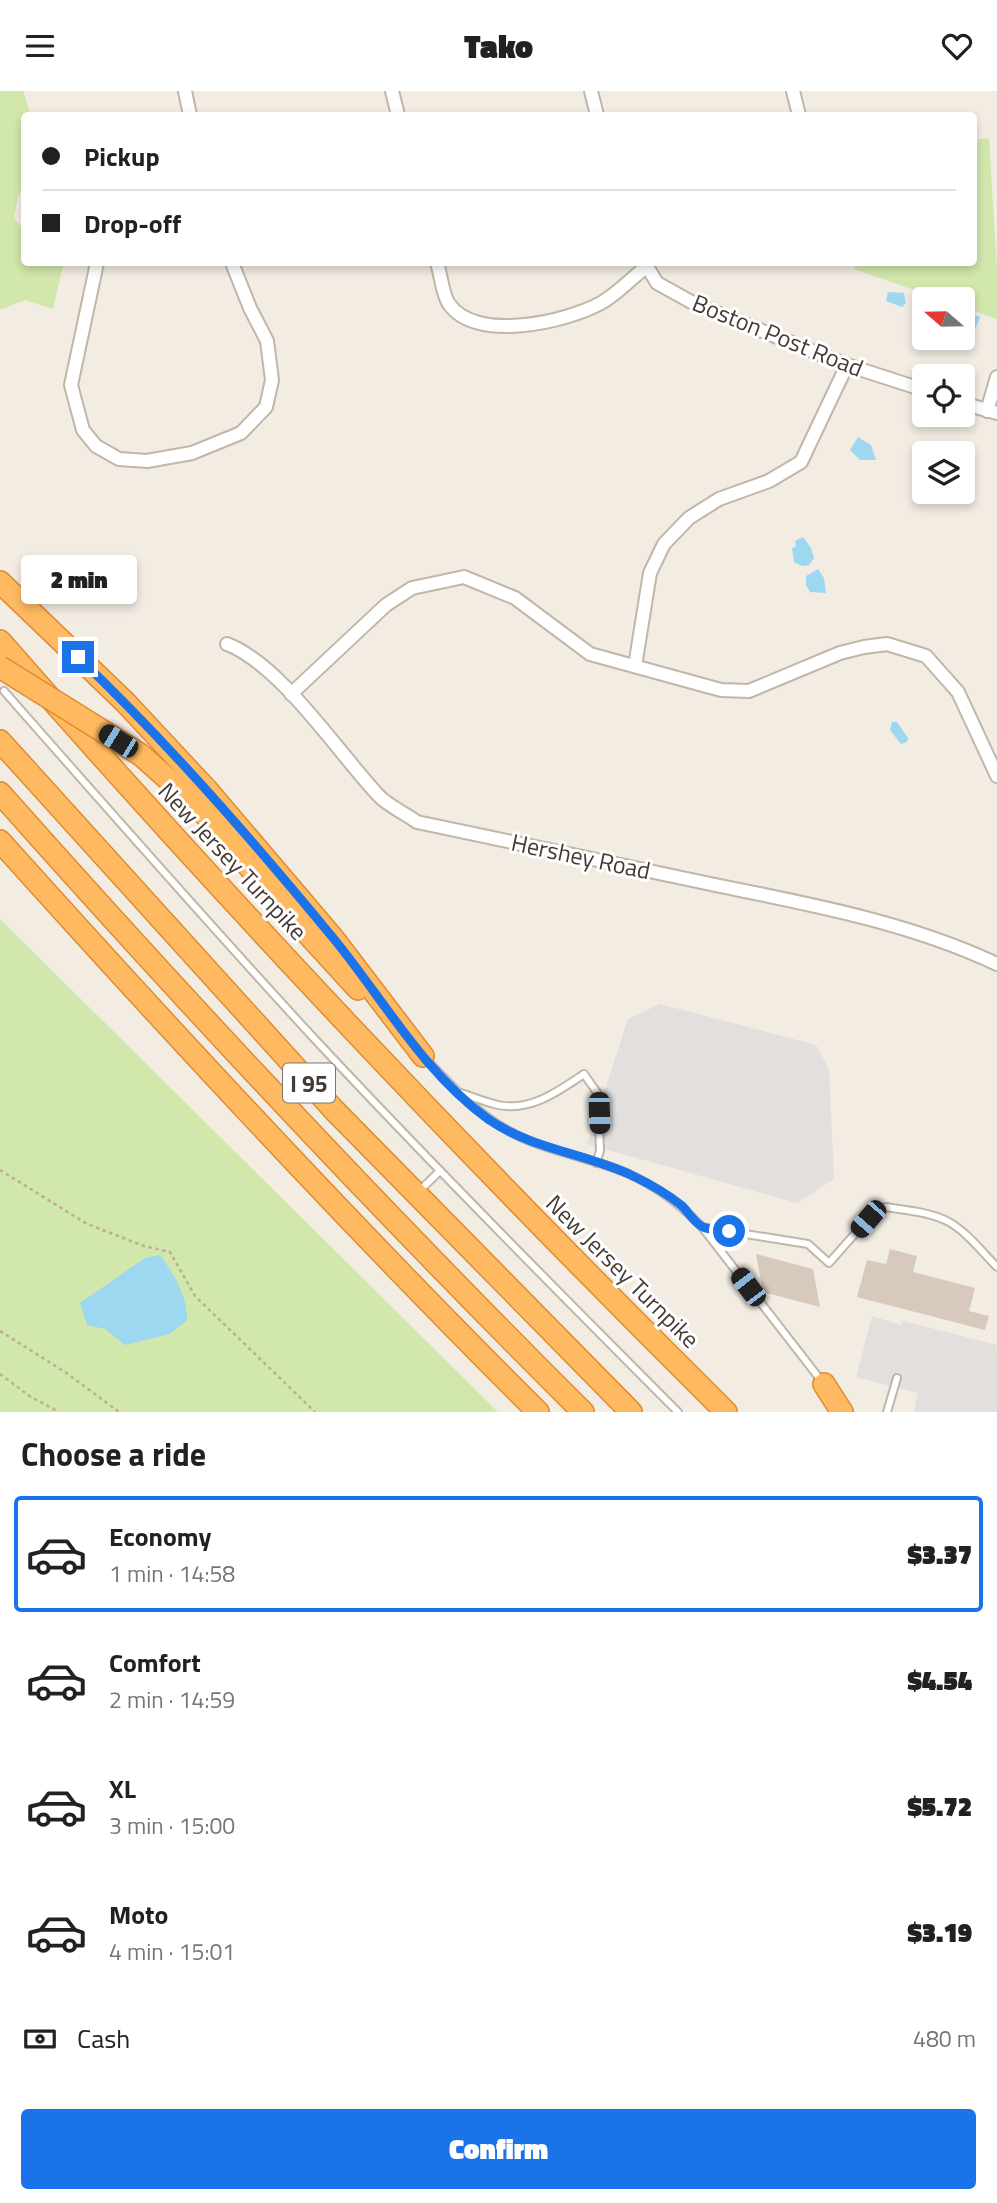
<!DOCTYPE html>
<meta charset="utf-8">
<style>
body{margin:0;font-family:"Titillium Web",sans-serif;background:#f6f6f6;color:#202124;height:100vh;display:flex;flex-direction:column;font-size:26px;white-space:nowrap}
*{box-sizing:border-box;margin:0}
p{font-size:23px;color:#757577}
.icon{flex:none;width:38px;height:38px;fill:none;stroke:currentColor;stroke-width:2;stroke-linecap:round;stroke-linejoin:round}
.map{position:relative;height:1321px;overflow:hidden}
.side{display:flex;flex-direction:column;background:#fff;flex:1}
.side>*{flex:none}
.hud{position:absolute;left:21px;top:21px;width:956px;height:154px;border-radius:7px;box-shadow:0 4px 10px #0003;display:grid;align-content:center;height:154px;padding:0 21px;background:#fff}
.needle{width:46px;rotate:290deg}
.buttons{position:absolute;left:912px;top:196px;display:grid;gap:14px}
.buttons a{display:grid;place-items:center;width:63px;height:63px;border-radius:7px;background:#fff;box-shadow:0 4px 10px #0003;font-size:35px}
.end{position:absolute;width:32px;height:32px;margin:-16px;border:9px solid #1a73e8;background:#fff;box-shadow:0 0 0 4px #fff}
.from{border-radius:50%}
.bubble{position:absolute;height:49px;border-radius:7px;background:#fff;box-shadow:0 4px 10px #0003;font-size:23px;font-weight:800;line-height:49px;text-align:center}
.car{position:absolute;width:21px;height:42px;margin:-21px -10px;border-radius:9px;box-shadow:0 0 5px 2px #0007;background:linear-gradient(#222 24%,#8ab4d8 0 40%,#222 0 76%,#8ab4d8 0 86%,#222 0)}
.hud b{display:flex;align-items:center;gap:24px;height:66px;font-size:26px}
.hud b+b{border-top:2px solid #e0e0e0}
.hud i{width:18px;height:18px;background:#202124}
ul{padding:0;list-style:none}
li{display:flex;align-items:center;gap:21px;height:116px;margin:0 14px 10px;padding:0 7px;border:4px solid transparent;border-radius:7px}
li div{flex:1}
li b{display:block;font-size:26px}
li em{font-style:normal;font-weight:800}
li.current{border-color:#1a73e8}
li>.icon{width:63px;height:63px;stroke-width:1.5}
h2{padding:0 21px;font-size:32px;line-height:84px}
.pay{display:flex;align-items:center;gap:18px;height:77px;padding:0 21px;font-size:26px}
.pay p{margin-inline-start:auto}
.button{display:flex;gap:14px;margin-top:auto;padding:14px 21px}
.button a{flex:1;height:80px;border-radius:7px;background:#1a73e8;color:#fff;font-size:28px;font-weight:800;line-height:80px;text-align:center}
header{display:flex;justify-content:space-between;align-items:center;height:91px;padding:0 21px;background:#fff;font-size:32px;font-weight:800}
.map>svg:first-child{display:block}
.green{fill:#d2e7ab}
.parking{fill:#e2dfdc}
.water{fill:#9ed7f0}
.building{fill:#d7c9bc}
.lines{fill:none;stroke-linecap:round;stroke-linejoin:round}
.service-casing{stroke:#c0b6a9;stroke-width:10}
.minor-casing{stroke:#c0b6a9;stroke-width:16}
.motorway-casing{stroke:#de8d31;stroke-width:24}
.path{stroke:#bfad97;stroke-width:2.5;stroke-dasharray:3.5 3.5;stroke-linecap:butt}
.service{stroke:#fff;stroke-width:6}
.minor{stroke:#fff;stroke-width:12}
.motorway{stroke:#ffba61;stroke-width:21}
.motorway-bridge-casing{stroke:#de8d31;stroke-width:24;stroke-linecap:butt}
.motorway-bridge{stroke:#ffba61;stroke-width:21}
.route{stroke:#1a73e8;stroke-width:9}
.labels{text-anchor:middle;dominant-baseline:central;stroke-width:6;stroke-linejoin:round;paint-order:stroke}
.shield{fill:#fff;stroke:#7c7671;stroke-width:2}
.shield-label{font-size:23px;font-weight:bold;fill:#443c34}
.street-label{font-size:24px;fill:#443c34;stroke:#fff}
</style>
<header><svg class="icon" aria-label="menu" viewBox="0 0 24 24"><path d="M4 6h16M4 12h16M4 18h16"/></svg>Tako<svg class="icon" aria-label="heart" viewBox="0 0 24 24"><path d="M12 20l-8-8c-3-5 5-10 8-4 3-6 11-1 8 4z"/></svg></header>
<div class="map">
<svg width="997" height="1321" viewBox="0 0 997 1321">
<rect width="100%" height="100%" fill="#f2ece3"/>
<g class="green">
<polygon points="0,0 23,0 31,24 24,24 24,95 18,105 14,127 24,139 24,172 58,172 63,175 53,218 25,209 0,219"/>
<polygon points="989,47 997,178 997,228 963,216 962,208 940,208 854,178 855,172 973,172 973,49"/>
<polygon points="0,828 498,1321 0,1321"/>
</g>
<g class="parking">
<polygon points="660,913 816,954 829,978 834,1088 797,1112 587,1053 628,928"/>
<polygon points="872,1225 901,1234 903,1230 997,1254 997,1321 914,1321 918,1302 856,1286"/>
</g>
<g class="water">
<polygon points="888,201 904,202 906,212 902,216 886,210"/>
<polygon points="963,219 980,226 972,246 968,244 969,235 963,231"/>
<polygon points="858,346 871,354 876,369 860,369 850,359"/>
<polygon points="803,446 811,457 814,467 809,474 802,475 794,471 792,457 796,455 795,450"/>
<polygon points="818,478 824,487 826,502 810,501 806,494 806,485"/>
<polygon points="892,631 897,631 908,647 907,651 901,653 890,639"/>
<path d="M160 1164C175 1185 187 1204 187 1229L170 1243 125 1254 105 1238 87 1234 80 1212 145 1167Z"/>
</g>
<g class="building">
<polygon points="890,1158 917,1165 913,1181 975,1197 969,1220 989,1225 985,1239 857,1206 867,1169 886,1173"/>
<polygon points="756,1163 813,1178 820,1216 763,1201"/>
</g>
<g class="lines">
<defs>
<g id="service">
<path d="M4 600C105 715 206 830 310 943 430 1072 554 1197 678 1321"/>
<path d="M425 967C450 993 476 1022 509 1040 546 1061 591 1066 629 1083 658 1096 681 1114 702 1136L823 1292"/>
<path d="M461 1002C473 1006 485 1011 498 1014 530 1021 559 1000 584 983L598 1003 600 1060 596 1072"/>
<polyline points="419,1100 440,1080"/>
<path d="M702 1136 808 1153 829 1172 868 1128 885 1116C905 1119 931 1121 949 1131 968 1142 982 1161 997 1176"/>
<polyline points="887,1321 897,1287"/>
</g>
<g id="minor">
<polyline points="185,0 190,24"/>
<polyline points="392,0 398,24"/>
<polyline points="591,0 597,24"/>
<polyline points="793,0 799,24"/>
<polyline points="97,172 71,294 83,339 96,355 119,368 147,370 192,362 241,342 266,316 272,289 267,250 250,217 232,172"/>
<path d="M437 172C441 183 442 203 449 213 476 252 566 231 601 212 617 203 632 187 647 175"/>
<polyline points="645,172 657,192 695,213 847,274 924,299"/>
<polyline points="962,312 997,322"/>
<polyline points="987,320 997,286"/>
<path d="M227 553C281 574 337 660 378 704 388 715 405 722 417 731 518 753 619 773 720 795 814 814 910 832 997 873"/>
<polyline points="635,575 650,482 664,453 689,427 719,408 769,390 801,371 847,274"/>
<polyline points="291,603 386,514 412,497 464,486 515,507 590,563 721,599 749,600 840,562 864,556 887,553 926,565 958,601 997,685"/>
</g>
<g id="motorway">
<polyline points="0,491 125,611 208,700 333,847 423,965"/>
<path d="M0 550C232 816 475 1072 726 1321"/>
<polyline points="0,650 334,1019 631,1321"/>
<polyline points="141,664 197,714 283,816 358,898"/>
<path d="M0 702C188 914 382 1121 583 1321"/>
<path d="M0 750C175 945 353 1137 538 1321"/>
<polyline points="824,1293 842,1321"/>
</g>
</defs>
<use href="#service" class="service-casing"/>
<use href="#minor" class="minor-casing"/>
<use href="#motorway" class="motorway-casing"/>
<g class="path">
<polyline points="0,1079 87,1133 144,1155 170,1161 195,1205 315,1321"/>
<polyline points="0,1240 65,1281 119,1321"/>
<polyline points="0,1283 31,1306 59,1321"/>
</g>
<use href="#service" class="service"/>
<use href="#minor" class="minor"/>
<use href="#motorway" class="motorway"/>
<defs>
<polyline id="motorway-bridge" points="0,576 141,664"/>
</defs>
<use href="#motorway-bridge" class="motorway-bridge-casing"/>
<use href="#motorway-bridge" class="motorway-bridge"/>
</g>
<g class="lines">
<path class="route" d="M78 566C170 654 253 750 334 848 383 908 424 982 488 1028 531 1058 584 1062 631 1084 648 1092 666 1102 681 1114 688 1120 694 1132 703 1136 709 1139 721 1139 729 1140"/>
</g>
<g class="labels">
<rect class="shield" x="283" y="972.5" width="52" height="39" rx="5"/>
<g class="shield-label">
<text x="309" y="992">I 95</text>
</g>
<g class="street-label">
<text transform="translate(778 244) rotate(22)">Boston Post Road</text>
<text transform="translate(581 765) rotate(12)">Hershey Road</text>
<text transform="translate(233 770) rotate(47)">New Jersey Turnpike</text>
<text transform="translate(623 1180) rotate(45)">New Jersey Turnpike</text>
</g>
</g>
</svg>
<div class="buttons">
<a><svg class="needle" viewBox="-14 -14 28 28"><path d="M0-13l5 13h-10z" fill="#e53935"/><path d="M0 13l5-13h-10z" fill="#757577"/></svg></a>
<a><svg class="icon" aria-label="locate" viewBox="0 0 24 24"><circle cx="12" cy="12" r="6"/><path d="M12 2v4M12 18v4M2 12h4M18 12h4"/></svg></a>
<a><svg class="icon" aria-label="layers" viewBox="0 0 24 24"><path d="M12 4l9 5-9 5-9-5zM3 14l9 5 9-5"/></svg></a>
</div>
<i class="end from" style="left:729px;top:1140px"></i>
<i class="end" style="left:78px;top:566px"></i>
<div class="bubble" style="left:21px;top:464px;width:116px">2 min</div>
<i class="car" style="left:118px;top:650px;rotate:302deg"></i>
<i class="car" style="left:599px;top:1022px;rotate:178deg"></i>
<i class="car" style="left:868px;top:1128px;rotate:221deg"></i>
<i class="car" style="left:748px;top:1196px;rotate:323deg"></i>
<div class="hud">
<b><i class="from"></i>Pickup</b>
<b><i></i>Drop-off</b>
</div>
</div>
<section class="side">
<h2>Choose a ride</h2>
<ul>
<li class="current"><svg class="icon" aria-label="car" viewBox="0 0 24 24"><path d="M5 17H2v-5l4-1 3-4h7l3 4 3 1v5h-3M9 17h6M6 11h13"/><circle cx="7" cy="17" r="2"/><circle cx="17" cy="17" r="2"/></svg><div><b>Economy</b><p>1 min · 14:58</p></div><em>$3.37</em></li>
<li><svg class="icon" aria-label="car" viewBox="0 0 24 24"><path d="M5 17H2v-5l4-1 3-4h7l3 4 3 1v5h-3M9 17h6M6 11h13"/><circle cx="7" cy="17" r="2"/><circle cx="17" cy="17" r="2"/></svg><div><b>Comfort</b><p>2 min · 14:59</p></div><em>$4.54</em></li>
<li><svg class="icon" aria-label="car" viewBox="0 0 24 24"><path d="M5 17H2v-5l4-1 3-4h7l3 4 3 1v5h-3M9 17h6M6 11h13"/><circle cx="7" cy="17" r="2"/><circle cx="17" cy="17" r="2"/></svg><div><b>XL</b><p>3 min · 15:00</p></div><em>$5.72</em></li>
<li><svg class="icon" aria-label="car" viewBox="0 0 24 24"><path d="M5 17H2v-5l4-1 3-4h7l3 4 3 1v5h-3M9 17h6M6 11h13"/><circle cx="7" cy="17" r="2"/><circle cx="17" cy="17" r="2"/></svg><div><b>Moto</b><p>4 min · 15:01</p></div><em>$3.19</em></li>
</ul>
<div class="pay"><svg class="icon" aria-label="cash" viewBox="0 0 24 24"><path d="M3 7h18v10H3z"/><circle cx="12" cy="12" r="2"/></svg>Cash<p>480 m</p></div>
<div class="button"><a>Confirm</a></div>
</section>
